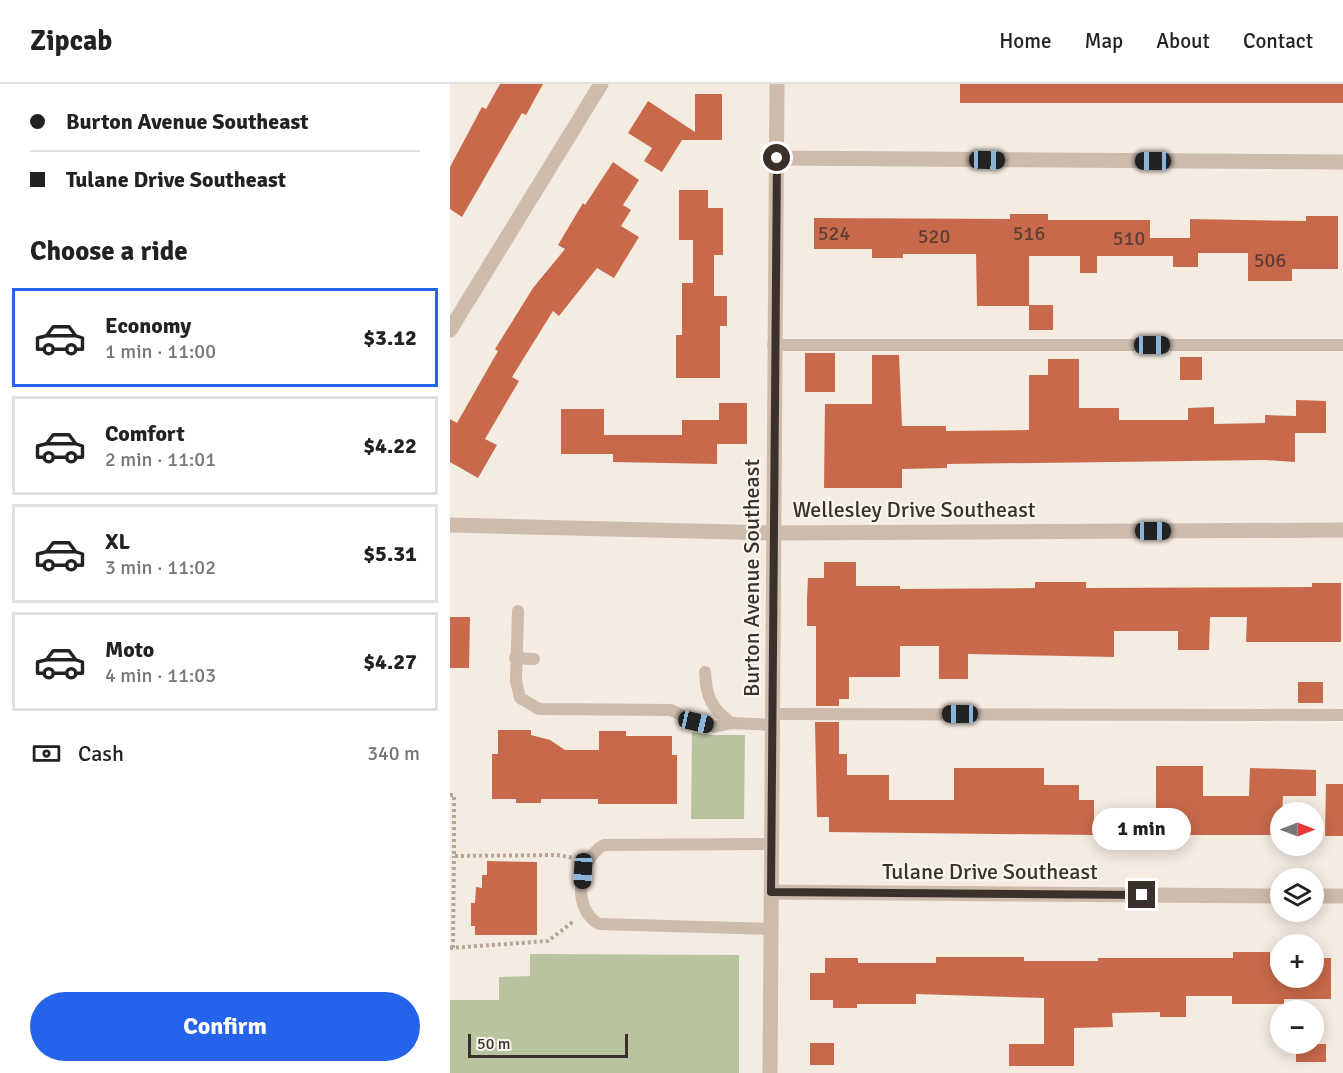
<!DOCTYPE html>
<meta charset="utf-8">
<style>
body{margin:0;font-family:Signika,sans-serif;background:#f2f2f2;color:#222;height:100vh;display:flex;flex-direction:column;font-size:22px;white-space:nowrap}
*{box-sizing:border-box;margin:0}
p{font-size:20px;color:#767676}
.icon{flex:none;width:33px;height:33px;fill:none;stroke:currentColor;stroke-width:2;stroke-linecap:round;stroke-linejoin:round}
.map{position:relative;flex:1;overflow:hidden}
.side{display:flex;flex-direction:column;background:#fff;width:450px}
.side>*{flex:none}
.top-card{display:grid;align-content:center;height:132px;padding:0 30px;background:#fff}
.needle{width:39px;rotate:90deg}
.buttons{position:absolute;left:820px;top:718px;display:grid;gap:12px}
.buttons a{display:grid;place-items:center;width:54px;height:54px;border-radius:50%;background:#fff;box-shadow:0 3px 15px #0003;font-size:30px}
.scale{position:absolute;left:18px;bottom:15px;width:160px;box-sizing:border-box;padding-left:6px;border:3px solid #3b302b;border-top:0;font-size:16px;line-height:21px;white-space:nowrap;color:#3b302b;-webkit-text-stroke:4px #fbf5ee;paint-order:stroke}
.end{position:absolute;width:27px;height:27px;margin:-14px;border:8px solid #3b302b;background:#fff;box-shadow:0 0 0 3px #fff}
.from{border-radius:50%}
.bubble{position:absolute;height:42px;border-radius:21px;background:#fff;box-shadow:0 3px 15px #0003;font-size:20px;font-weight:700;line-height:42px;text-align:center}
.car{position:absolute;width:18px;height:36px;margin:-18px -9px;border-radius:8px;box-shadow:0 0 4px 2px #0007;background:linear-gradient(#222 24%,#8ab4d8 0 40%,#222 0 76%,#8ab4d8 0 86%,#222 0)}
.top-card b{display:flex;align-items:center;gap:21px;height:57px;font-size:22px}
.top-card b+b{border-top:2px solid #e0e0e0}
.top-card i{width:15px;height:15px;background:#222}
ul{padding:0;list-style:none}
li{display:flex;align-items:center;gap:18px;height:99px;margin:0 12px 9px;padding:0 18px;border:3px solid #e0e0e0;border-radius:0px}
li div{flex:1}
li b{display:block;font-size:22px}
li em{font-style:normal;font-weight:700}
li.selected{border-color:#2563eb}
li>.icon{width:54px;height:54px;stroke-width:1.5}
h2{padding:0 30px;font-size:27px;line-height:72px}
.pay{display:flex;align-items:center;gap:15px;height:66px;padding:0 30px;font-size:22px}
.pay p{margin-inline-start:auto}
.cta{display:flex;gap:12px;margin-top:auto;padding:12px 30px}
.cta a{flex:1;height:69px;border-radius:36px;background:#2563eb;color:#fff;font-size:24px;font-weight:700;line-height:69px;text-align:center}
header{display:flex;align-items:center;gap:36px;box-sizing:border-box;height:84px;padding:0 30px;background:#fff;border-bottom:2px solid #e0e0e0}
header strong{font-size:28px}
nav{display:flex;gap:33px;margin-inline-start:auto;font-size:21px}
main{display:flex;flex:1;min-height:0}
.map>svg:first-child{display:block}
.green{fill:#b8c4a0}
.building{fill:#c8694b}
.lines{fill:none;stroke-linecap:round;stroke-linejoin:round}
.path{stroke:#b9a596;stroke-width:4;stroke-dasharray:3 3;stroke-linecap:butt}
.service{stroke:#cdbbac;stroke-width:12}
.minor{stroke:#cdbbac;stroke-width:15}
.route{stroke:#3b302b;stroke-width:8}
.labels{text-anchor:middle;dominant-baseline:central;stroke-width:4.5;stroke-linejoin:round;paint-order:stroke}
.number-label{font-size:20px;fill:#5e3e33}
.street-label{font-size:22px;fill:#3b302b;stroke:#fbf5ee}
</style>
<header>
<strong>Zipcab</strong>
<nav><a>Home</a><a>Map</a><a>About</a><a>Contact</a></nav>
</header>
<main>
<section class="side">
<div class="top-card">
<b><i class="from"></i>Burton Avenue Southeast</b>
<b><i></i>Tulane Drive Southeast</b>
</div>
<h2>Choose a ride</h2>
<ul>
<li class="selected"><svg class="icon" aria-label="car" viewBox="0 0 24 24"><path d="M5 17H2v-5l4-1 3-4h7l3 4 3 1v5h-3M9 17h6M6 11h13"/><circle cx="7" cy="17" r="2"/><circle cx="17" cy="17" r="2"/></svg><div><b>Economy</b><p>1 min · 11:00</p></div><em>$3.12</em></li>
<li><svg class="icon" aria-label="car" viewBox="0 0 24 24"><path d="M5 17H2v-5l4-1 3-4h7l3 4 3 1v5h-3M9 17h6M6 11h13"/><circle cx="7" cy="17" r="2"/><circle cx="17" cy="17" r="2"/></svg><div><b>Comfort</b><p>2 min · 11:01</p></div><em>$4.22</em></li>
<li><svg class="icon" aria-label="car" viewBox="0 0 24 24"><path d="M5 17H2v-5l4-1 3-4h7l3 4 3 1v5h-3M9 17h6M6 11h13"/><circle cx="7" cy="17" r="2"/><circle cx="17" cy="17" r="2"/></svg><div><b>XL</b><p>3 min · 11:02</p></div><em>$5.31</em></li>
<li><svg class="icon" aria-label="car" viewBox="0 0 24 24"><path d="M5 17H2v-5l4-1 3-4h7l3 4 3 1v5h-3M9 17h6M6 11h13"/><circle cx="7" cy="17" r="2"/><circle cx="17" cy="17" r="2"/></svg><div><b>Moto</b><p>4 min · 11:03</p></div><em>$4.27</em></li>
</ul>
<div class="pay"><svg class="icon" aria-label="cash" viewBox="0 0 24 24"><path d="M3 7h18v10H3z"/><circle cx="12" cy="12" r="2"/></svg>Cash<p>340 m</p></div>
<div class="cta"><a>Confirm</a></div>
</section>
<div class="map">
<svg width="893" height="989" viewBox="0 0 893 989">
<rect width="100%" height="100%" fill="#f4ebe1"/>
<g class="green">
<polygon points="242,648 261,651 295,651 294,735 241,735"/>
<polygon points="80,870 289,871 289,989 0,989 0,916 49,916 49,893 80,892"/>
</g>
<g class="building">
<polygon points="50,0 93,0 76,31 72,29 12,133 0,125 0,83 32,23 36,25"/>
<rect x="510" y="0" width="383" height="19"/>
<polygon points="245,10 272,10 272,56 232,56 212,88 194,77 202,64 178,49 198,17 245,48"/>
<polygon points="163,78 189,96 173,121 181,126 171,142 189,153 164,194 147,184 109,232 103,227 62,293 69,297 35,355 47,361 28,394 0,378 0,335 7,339 48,267 45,265 83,204 115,165 108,161 133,119 135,121"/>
<polygon points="229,106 258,106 258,124 273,124 273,171 264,171 264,212 277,212 277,242 270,242 270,294 226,294 226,251 232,251 232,199 243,199 243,156 229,156"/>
<polygon points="560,130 598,130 598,136 700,136 700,154 740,154 740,135 856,137 856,132 888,132 888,185 842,185 842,197 798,197 798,169 748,169 748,183 723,183 723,172 647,172 647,189 630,189 630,172 579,172 579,221 603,221 603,246 579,246 579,222 527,222 526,170 453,170 453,174 422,174 422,165 364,165 364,134 560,135"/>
<rect x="355" y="269" width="30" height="39"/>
<polygon points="422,271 449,271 452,342 496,342 496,347 579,346 579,291 598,291 598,275 629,275 629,324 669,324 669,336 738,336 738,324 764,323 764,340 815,339 815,331 846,332 846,316 876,317 876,349 845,349 845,378 815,376 497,380 497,384 452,385 452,404 374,404 375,320 422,320"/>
<rect x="730" y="273" width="22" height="23"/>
<polygon points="269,319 297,319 297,360 267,360 267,380 163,378 163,370 111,370 111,325 154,325 154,351 232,351 232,336 269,336"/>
<polygon points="374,478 406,478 406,502 450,502 450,505 585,504 585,498 636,498 636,504 862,503 862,499 891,499 891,558 796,558 797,533 760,533 759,566 728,566 728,547 664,547 664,573 518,570 518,595 489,595 489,562 450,562 450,593 399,593 399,615 389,615 389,622 366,622 366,542 357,542 357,515 358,494 374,494"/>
<polygon points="0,533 20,533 19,584 0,584"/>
<rect x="848" y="598" width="25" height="21"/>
<polygon points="365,638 389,638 389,670 397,670 397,691 439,691 439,716 504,716 504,684 594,684 594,701 629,701 629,716 644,716 644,751 379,748 379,733 367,733"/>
<polygon points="48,646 81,646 81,651 100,656 115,666 149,666 149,647 176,647 176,652 222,652 222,671 227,671 227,720 148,720 148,715 91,715 91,719 66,719 66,715 42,715 42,670 48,670"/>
<polygon points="706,682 753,682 753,712 799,712 800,684 866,686 866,712 833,712 831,751 723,751 723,732 706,732"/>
<polygon points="876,700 893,700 893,752 875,752"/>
<polygon points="37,777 87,778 87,851 25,851 25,842 21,842 21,819 25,819 26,803 32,804 32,791 37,791"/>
<polygon points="783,868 820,868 820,882 831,882 831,894 864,894 864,874 881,874 881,915 834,915 834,920 782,920 782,912 736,912 736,933 710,933 710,928 662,929 663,943 624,944 624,982 559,982 559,960 594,960 594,914 466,910 466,920 407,920 407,924 383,924 383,916 360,916 360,889 375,889 375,874 408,874 408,879 486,879 486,873 574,873 574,877 648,877 648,874 783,874"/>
<rect x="360" y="959" width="24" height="22"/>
<rect x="846" y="960" width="30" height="18"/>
</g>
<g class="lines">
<g class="path">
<polyline points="0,711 4,711 4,772 107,771 124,774"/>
<polyline points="0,864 98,857 124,837"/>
<polyline points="3,864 4,772"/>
</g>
<g class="service">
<polyline points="323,261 893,261"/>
<polyline points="68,527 66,597 70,614 89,625 221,626 246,638 265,643 281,639 323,641"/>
<polyline points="65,574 84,575"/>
<path d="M255 588C256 612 261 624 281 639"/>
<polyline points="323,630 893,631"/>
<path d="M321 845 149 840C121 825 128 775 154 761L321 760"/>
</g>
<g class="minor">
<polyline points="326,74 893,78"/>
<polyline points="0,246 151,0"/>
<polyline points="0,441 324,449 893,446"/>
<polyline points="321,808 831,812"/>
<polyline points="864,812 893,812"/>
<polyline points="320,989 327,0"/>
</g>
</g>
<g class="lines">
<polyline class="route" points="327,74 321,808 692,811"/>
</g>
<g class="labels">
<g class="number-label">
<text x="384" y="149">524</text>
<text x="579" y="149">516</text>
<text x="484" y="152">520</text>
<text x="679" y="154">510</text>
<text x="820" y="176">506</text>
</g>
<g class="street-label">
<text x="464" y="425">Wellesley Drive Southeast</text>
<text transform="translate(301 494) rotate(-90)">Burton Avenue Southeast</text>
<text x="540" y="787">Tulane Drive Southeast</text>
</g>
</g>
</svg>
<div class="buttons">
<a><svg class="needle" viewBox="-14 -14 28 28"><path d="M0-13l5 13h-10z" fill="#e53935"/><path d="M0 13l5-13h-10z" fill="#767676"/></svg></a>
<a><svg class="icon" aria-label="layers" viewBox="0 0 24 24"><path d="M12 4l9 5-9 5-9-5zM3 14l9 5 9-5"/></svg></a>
<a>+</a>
<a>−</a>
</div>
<div class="scale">50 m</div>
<i class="end from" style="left:327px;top:74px"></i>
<i class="end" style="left:692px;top:811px"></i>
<div class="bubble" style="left:642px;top:724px;width:99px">1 min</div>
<i class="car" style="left:537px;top:76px;rotate:91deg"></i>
<i class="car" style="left:703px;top:77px;rotate:270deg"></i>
<i class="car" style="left:702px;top:261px;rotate:90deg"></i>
<i class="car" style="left:703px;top:447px;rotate:90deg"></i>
<i class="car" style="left:510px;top:630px;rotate:270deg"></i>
<i class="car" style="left:246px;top:638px;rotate:103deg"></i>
<i class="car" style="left:133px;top:787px;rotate:183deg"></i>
</div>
</main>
